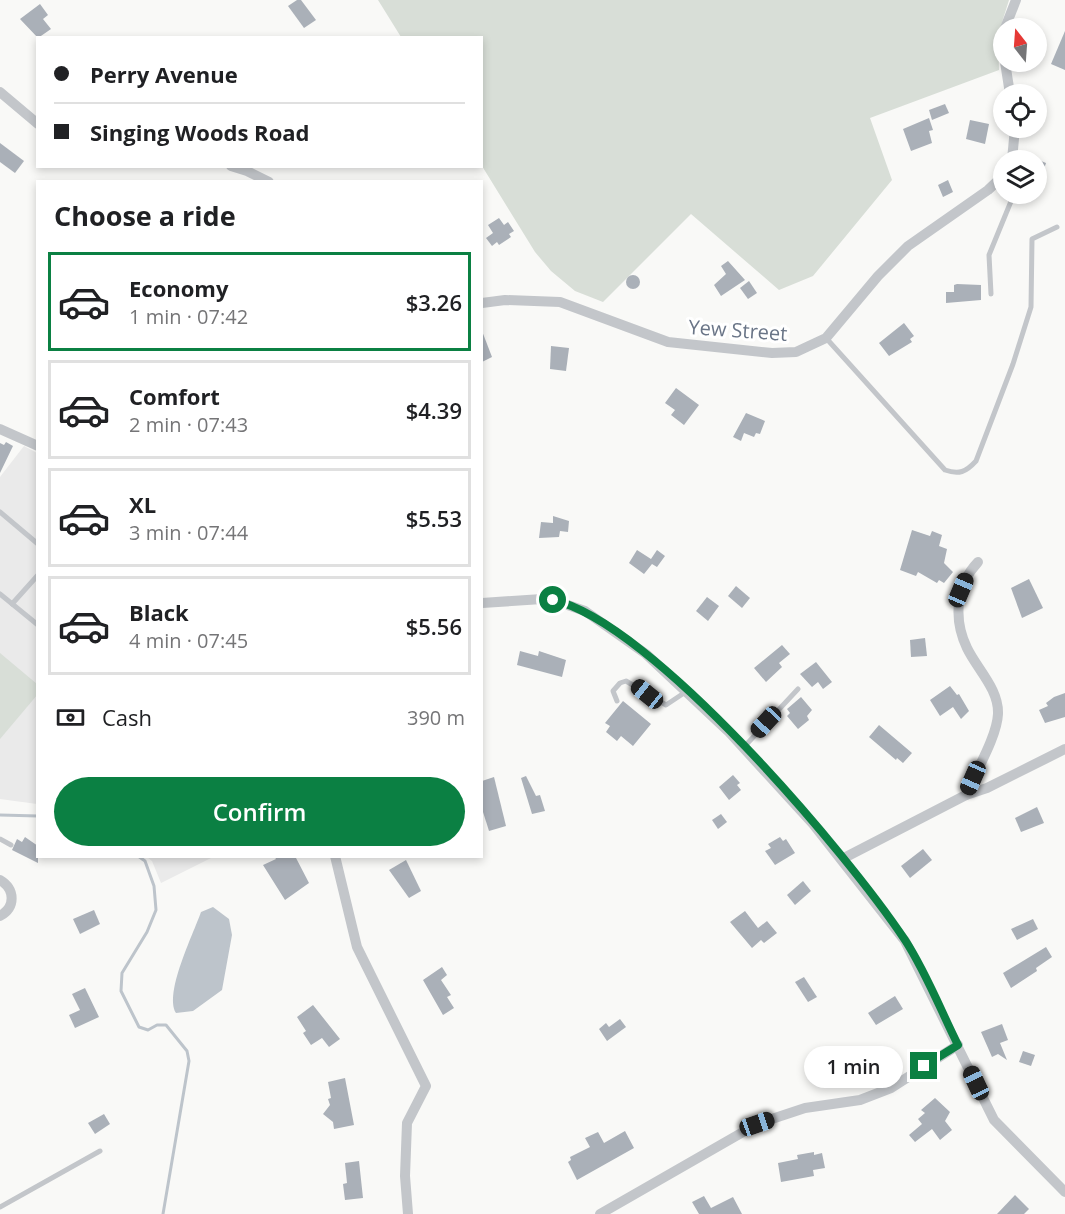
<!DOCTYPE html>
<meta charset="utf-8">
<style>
body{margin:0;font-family:"Open Sans",sans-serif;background:#f2f2f2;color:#202124;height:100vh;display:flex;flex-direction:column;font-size:22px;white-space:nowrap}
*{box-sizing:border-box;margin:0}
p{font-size:20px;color:#757577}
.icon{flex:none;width:33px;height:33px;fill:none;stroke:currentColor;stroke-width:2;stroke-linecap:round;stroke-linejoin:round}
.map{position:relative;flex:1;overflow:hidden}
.panel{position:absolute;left:36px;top:180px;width:447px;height:678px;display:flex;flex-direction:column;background:#fff;border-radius:0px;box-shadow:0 3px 9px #0003}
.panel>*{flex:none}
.guide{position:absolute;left:36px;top:36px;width:447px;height:132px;border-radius:0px;box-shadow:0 3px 9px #0003;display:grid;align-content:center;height:132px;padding:0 18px;background:#fff}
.needle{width:39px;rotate:343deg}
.buttons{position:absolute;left:993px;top:18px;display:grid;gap:12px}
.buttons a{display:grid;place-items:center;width:54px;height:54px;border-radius:50%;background:#fff;box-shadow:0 3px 9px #0003;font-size:30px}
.end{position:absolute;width:27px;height:27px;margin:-14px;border:8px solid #0b8043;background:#fff;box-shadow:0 0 0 3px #fff}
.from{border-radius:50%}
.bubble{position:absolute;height:42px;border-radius:21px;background:#fff;box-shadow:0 3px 9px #0003;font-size:20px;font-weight:600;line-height:42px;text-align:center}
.car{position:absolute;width:18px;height:36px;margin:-18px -9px;border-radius:8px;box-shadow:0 0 4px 2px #0007;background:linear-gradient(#222 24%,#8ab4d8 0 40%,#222 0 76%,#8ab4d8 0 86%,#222 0)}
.guide b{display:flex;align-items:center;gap:21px;height:57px;font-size:22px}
.guide b+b{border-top:2px solid #e0e0e0}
.guide i{width:15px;height:15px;background:#202124}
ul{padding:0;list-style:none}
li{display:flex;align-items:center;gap:18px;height:99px;margin:0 12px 9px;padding:0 6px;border:3px solid #e0e0e0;border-radius:0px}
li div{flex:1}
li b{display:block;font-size:22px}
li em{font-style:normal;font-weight:600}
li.on{border-color:#0b8043}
li>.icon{width:54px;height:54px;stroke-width:1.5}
h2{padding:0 18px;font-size:27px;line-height:72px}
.pay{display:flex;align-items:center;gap:15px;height:66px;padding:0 18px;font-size:22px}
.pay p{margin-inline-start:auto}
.button{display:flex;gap:12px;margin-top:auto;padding:12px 18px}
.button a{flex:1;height:69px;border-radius:36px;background:#0b8043;color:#fff;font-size:24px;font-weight:600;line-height:69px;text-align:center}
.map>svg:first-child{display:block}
.built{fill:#eaeaea}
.green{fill:#d8ded7}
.water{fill:#bdc4cb}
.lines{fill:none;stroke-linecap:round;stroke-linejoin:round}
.stream{stroke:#bdc4cb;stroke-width:3}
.building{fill:#aab0b8}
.lane{stroke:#c3c6ca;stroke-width:5}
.street{stroke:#c3c6ca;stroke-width:10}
.route{stroke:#0b8043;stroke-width:8}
.labels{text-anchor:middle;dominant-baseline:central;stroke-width:6;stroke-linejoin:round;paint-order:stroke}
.street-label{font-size:20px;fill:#6a7587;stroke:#fff}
</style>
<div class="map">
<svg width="1065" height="1214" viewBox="0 0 1065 1214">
<rect width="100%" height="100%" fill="#f9f9f7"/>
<g class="built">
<polygon points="24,446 37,453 37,804 0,799 0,477"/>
<polygon points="147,857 213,857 161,883 152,861"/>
</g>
<g class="green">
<polygon points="378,0 1009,0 998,35 999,70 870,118 892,180 813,276 779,290 691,214 603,302 575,291 551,271 535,252 482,166 482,38 401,37"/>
<polygon points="0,653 37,684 38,694 0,739"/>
</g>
<path class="water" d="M213 907 229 919 232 935 222 990 193 1011 176 1013C164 993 193 935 201 912Z"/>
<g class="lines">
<g class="stream">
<polyline points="0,815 38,816"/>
<polyline points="138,856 145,861 154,886 156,910 147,932 122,973 121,991 139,1027 148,1030 157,1025 166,1025 187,1051 189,1061 163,1214"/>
</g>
</g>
<g class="building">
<polygon points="297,0 301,0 316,20 304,28 288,6"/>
<polygon points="40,4 48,15 43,19 51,29 38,38 20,19"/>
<polygon points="1065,31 1065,70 1051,64"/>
<polygon points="945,104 949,113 932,120 929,110"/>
<polygon points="929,118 933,130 929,131 932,143 911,151 903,129"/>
<polygon points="970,120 989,124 985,144 966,139"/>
<polygon points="0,143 24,161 15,173 0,162"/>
<polygon points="1036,159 1046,163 1038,187 1036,187"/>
<polygon points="948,180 953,192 943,197 938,185"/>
<polygon points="499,218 504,225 508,222 514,231 509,234 511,237 499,245 497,242 492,246 486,238 493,233 488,225"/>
<polygon points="728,261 745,280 721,296 714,285 726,274 721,266"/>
<circle cx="633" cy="282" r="7"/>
<polygon points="749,281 757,293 748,299 740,288"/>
<polygon points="957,284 981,285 981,300 946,303 946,292 954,292 954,285"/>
<polygon points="904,323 914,336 910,339 912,342 889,356 879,343"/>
<polygon points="482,331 492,357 482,362"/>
<polygon points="551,346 569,348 566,371 550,369"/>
<polygon points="676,388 699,405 684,425 671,415 675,410 665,403"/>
<polygon points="746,413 765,421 760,434 756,433 754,437 744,433 741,441 733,437"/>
<polygon points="6,442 13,446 0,473 0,443 4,445"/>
<polygon points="553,516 569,521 568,532 560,531 559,537 539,538 541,522 553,523"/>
<polygon points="912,530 930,536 932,531 942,535 939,546 947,549 944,563 953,572 944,583 939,580 937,583 918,572 916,576 900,570"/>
<polygon points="637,550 651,559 657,550 665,556 657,567 652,564 644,574 629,563"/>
<polygon points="1029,579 1043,608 1022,618 1011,588"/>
<polygon points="736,586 750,598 742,608 728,596"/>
<polygon points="707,597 719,606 708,621 696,611"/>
<polygon points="925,638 927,656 911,657 910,640"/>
<polygon points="782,645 790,654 779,663 782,667 766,682 754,668"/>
<polygon points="520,651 538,656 539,651 566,660 562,677 517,665"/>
<polygon points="816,662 832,682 823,689 818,682 812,687 800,674"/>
<polygon points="950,686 957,695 959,694 969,711 961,719 953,707 940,716 930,700"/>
<polygon points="1065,693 1065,717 1045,723 1039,710 1048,706 1046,703 1054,697"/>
<polygon points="801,697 812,710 807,716 809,720 798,729 787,716 790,713 787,709"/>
<polygon points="623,701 651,724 633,746 621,736 617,741 606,732 610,726 605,723"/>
<polygon points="879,725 912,753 903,763 897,758 896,760 869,737"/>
<polygon points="733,775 740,783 737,785 741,790 729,800 719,787"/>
<polygon points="526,776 536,796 540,795 545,811 532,814 521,778"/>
<polygon points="494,777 506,826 489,831 483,812 482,781"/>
<polygon points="1037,807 1044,823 1021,832 1015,818"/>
<polygon points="721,814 727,822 718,829 712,820"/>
<polygon points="25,837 38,846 38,863 12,850 17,839 22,842"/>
<polygon points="780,837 783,841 786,839 795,853 775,865 765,851 771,848 768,844"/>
<polygon points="923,849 932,860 910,878 901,866"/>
<polygon points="274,856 295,856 309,883 285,900 263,865 276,859"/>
<polygon points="406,860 421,891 409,898 389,870"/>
<polygon points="803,881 811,891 795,905 787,895"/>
<polygon points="94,910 100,924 80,934 73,919"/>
<polygon points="745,911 758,928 767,921 777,933 764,943 761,940 752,948 730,922"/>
<polygon points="1033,919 1038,929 1017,940 1011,929"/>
<polygon points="1046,947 1052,957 1036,968 1037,971 1011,988 1003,973"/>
<polygon points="442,967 447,975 441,980 451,995 447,997 454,1008 443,1015 423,980"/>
<polygon points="804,977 817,997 808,1002 795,982"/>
<polygon points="85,988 99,1017 75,1028 69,1015 80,1010 72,994"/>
<polygon points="895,996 903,1009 876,1025 868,1013"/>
<polygon points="313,1005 340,1039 329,1047 322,1038 311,1045 303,1033 306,1031 297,1017"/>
<polygon points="620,1019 626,1027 607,1041 599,1029 606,1023 609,1027"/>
<polygon points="1002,1024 1008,1040 1000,1043 1007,1060 998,1054 992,1057 981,1032"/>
<polygon points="1023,1051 1035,1055 1031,1066 1019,1062"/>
<polygon points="345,1078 354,1125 334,1129 333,1122 323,1114 330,1105 328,1099 331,1098 328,1082"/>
<polygon points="935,1098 950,1112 945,1121 952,1130 940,1140 932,1129 915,1142 909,1135 922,1124 918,1119 925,1113 921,1110"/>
<polygon points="104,1114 110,1124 95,1134 88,1123"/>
<polygon points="625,1131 634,1148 577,1180 568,1162 571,1160 570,1157 590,1147 585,1138 598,1132 604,1143"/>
<polygon points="814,1152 814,1155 822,1153 825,1168 813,1170 814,1176 781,1182 778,1163 798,1159 797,1155"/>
<polygon points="359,1161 363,1198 345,1200 343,1184 347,1183 345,1163"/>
<polygon points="1015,1195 1029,1209 1024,1214 997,1214"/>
<polygon points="704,1196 711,1208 733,1197 742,1214 699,1214 692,1202"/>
</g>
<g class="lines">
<g class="lane">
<polyline points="991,294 989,255 1014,194"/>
<path d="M826 338 945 470C959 475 966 472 976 461L1013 364 1031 307 1032 239 1057 227"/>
<polyline points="0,512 38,544"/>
<polyline points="0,594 38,625"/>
<polyline points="12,604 38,575"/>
<polyline points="617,701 613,691 620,683 626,681 666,705 687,691"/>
<polyline points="744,747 798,689"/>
<polyline points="0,839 11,845"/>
<polyline points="0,1207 100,1151"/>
</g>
<g class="street">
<polyline points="1005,28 1016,0"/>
<polyline points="1005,62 1010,94"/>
<polyline points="0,92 38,124"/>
<polyline points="1012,160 1015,128"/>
<polyline points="231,166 247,171 269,182"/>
<polyline points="482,303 505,300 560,302 668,342 772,353 796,352 826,338 878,276 908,246 988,190 1004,175"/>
<polyline points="0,429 38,446"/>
<polyline points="482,603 542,599 559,602 585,611 646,654 728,731 813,824 905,941 994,1120 1065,1192"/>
<path d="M966 795C975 773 997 737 998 714 999 689 977 669 967 648 953 619 956 585 978 562"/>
<polyline points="335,856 357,947 426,1086 407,1123 405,1176 408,1214"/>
<polyline points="842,859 966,795 987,788 1065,749"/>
<path d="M0 880C15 889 16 907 0 916"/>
<polyline points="600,1214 757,1124 805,1108 860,1100 891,1088 958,1045"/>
</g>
</g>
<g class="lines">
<path class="route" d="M553 600C652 622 848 854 905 940 926 972 941 1011 958 1045L924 1066"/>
</g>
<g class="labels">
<g class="street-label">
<text transform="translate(738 330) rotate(4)">Yew Street</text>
</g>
</g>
</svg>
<div class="buttons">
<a><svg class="needle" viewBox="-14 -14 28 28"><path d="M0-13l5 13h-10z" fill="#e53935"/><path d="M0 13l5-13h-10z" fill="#757577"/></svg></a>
<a><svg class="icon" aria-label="locate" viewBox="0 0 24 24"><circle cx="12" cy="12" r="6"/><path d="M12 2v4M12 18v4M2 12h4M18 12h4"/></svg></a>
<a><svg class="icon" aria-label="layers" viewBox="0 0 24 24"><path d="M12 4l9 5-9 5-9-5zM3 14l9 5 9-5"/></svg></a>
</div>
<i class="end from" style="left:553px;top:600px"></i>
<i class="end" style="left:924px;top:1066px"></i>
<div class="bubble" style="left:804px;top:1046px;width:99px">1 min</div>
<i class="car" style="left:961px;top:590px;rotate:23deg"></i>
<i class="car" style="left:647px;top:694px;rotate:309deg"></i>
<i class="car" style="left:766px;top:722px;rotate:223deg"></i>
<i class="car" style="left:973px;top:778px;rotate:204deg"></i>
<i class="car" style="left:976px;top:1083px;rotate:335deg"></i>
<i class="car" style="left:757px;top:1124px;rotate:71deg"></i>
<div class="guide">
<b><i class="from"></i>Perry Avenue</b>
<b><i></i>Singing Woods Road</b>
</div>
<section class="panel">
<h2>Choose a ride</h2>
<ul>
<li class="on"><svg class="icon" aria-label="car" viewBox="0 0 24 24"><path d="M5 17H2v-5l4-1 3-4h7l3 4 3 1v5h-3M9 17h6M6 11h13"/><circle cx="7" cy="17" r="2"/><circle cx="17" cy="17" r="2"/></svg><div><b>Economy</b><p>1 min · 07:42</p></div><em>$3.26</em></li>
<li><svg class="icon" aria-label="car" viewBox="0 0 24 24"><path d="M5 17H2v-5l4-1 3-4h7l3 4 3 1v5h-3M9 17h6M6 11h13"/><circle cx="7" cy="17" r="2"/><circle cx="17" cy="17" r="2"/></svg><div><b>Comfort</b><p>2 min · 07:43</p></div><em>$4.39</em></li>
<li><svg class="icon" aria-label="car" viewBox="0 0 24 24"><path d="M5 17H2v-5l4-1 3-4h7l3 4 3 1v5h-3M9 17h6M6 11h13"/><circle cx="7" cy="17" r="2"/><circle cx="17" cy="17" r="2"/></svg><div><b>XL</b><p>3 min · 07:44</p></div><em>$5.53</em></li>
<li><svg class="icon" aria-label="car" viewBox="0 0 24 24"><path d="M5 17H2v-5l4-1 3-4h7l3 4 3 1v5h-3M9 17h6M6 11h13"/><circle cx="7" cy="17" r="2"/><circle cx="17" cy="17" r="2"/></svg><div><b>Black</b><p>4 min · 07:45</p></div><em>$5.56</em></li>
</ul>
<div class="pay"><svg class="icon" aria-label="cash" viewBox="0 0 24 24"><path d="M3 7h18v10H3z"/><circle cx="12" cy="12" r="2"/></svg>Cash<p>390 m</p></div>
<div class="button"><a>Confirm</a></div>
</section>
</div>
